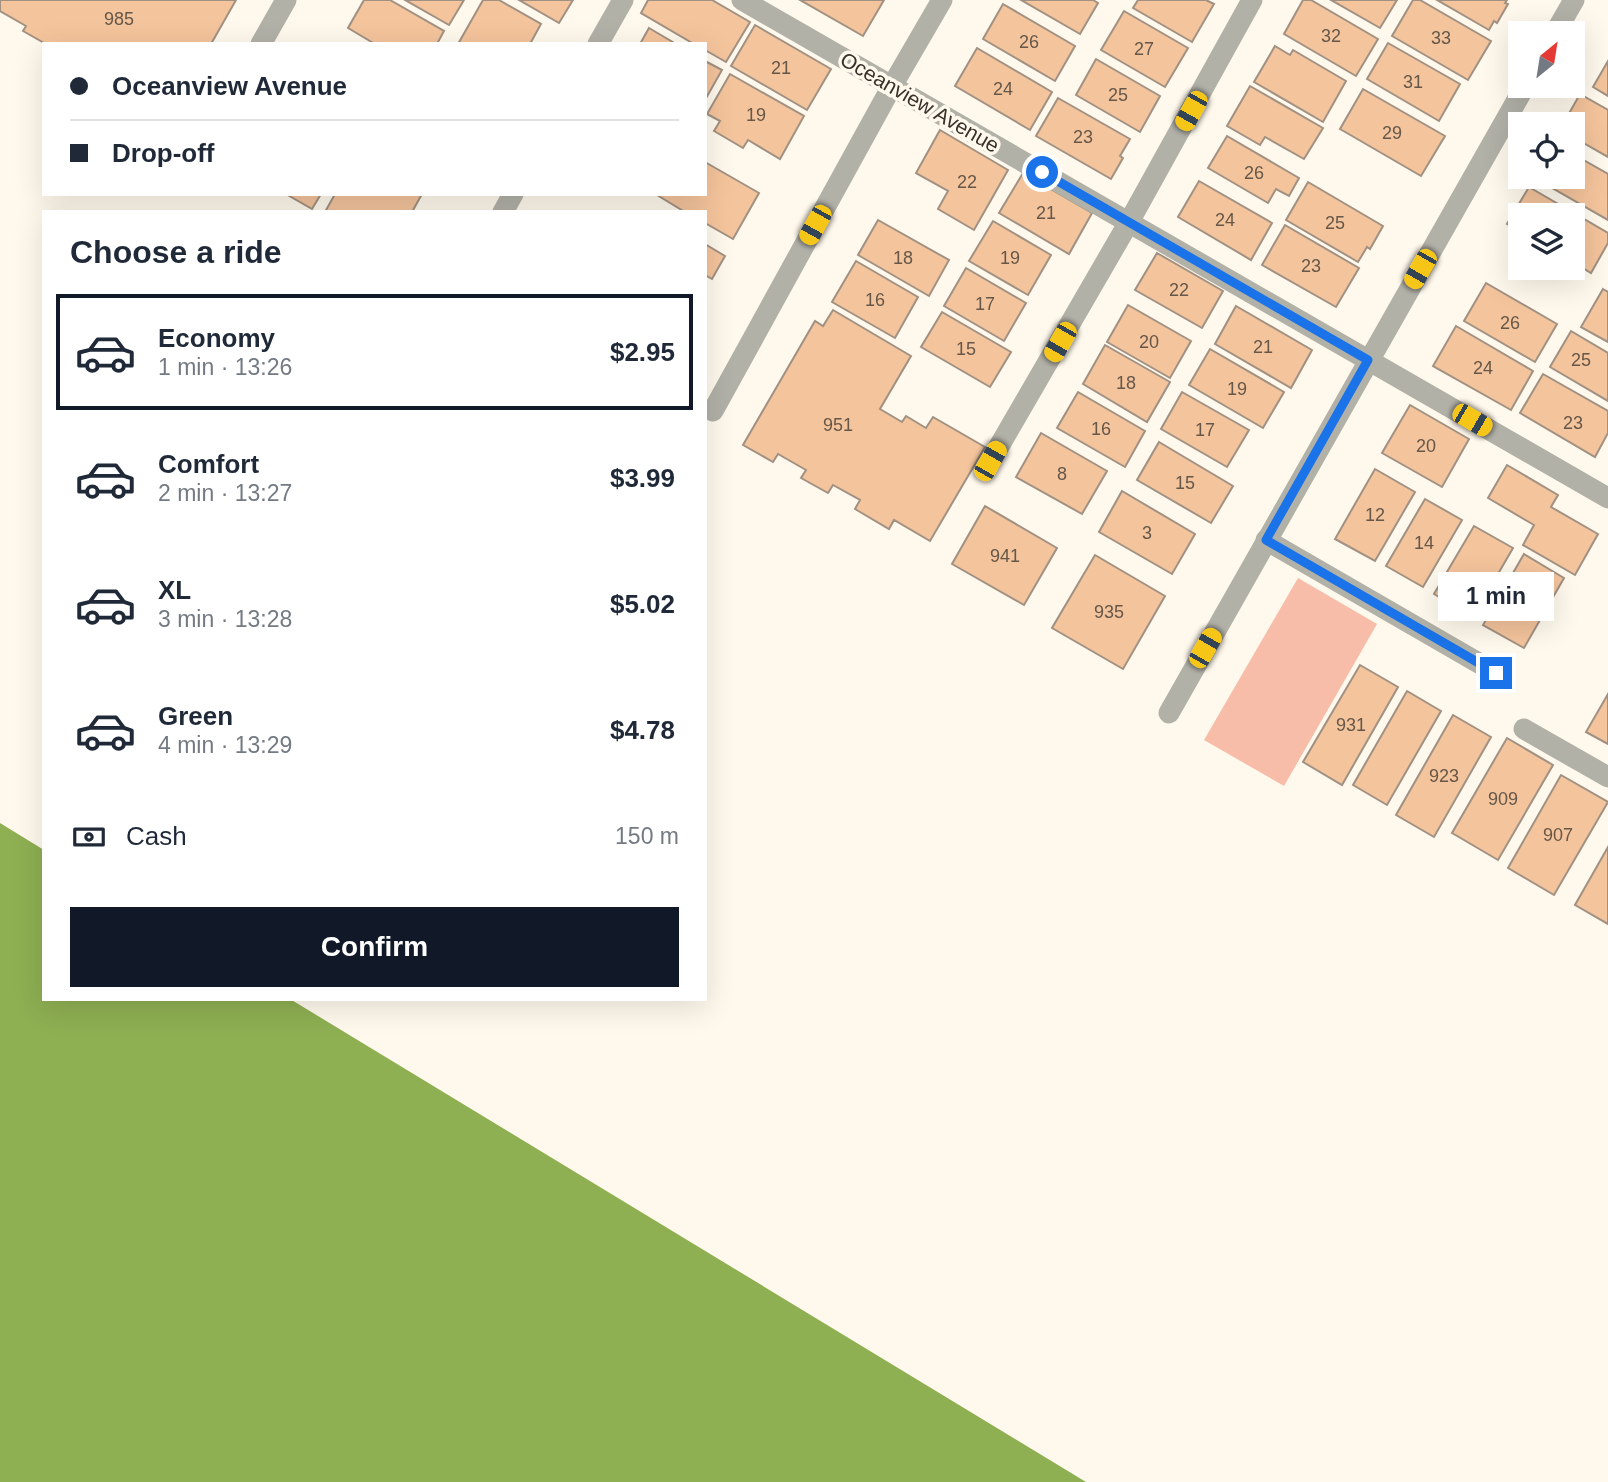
<!DOCTYPE html>
<meta charset="utf-8">
<style>
body{margin:0;font-family:Arial,sans-serif;background:#f6f6f7;color:#1f2937;height:100vh;display:flex;flex-direction:column;font-size:26px;white-space:nowrap}
*{box-sizing:border-box;margin:0}
p{font-size:23px;color:#747a83}
.icon{flex:none;width:38px;height:38px;fill:none;stroke:currentColor;stroke-width:2;stroke-linecap:round;stroke-linejoin:round}
.map{position:relative;flex:1;overflow:hidden}
.details{position:absolute;left:42px;top:210px;width:665px;height:791px;display:flex;flex-direction:column;background:#fff;border-radius:0px;box-shadow:0 7px 28px #0002}
.details>*{flex:none}
.guide{position:absolute;left:42px;top:42px;width:665px;height:154px;border-radius:0px;box-shadow:0 7px 28px #0002;display:grid;align-content:center;height:154px;padding:0 28px;background:#fff}
.needle{width:46px;rotate:30deg}
.buttons{position:absolute;left:1508px;top:21px;display:grid;gap:14px}
.buttons a{display:grid;place-items:center;width:77px;height:77px;border-radius:0px;background:#fff;box-shadow:0 7px 28px #0002;font-size:35px}
.end{position:absolute;width:32px;height:32px;margin:-16px;border:9px solid #1a73e8;background:#fff;box-shadow:0 0 0 4px #fff}
.from{border-radius:50%}
.bubble{position:absolute;height:49px;border-radius:0px;background:#fff;box-shadow:0 7px 28px #0002;font-size:23px;font-weight:700;line-height:49px;text-align:center}
.car{position:absolute;width:21px;height:42px;margin:-21px -10px;border-radius:9px;box-shadow:0 0 5px 2px #0007;background:linear-gradient(#f5c518 24%,#345 0 40%,#f5c518 0 76%,#345 0 86%,#f5c518 0)}
.guide b{display:flex;align-items:center;gap:24px;height:66px;font-size:26px}
.guide b+b{border-top:2px solid #e0e1e3}
.guide i{width:18px;height:18px;background:#1f2937}
ul{padding:0;list-style:none}
li{display:flex;align-items:center;gap:21px;height:116px;margin:0 14px 10px;padding:0 14px;border:4px solid transparent;border-radius:0px}
li div{flex:1}
li b{display:block;font-size:26px}
li em{font-style:normal;font-weight:700}
li.current{border-color:#111827}
li>.icon{width:63px;height:63px;stroke-width:1.5}
h2{padding:0 28px;font-size:32px;line-height:84px}
.pay{display:flex;align-items:center;gap:18px;height:77px;padding:0 28px;font-size:26px}
.pay p{margin-inline-start:auto}
.primary-button{display:flex;gap:14px;margin-top:auto;padding:14px 28px}
.primary-button a{flex:1;height:80px;border-radius:0px;background:#111827;color:#fff;font-size:28px;font-weight:700;line-height:80px;text-align:center}
.map>svg:first-child{display:block}
.green{fill:#f8bda9}
.water{fill:#8eaf52}
.building{fill:#f4c49c;stroke:#a19183;stroke-width:2}
.lines{fill:none;stroke-linecap:round;stroke-linejoin:round}
.lane{stroke:#b1b1a8;stroke-width:21}
.street{stroke:#b1b1a8;stroke-width:21}
.route{stroke:#1a73e8;stroke-width:9}
.labels{text-anchor:middle;dominant-baseline:central;stroke-width:7;stroke-linejoin:round;paint-order:stroke}
.number-label{font-size:18px;fill:#665748}
.street-label{font-size:21px;fill:#37332c;stroke:#fff9ed}
</style>
<div class="map">
<svg width="1608" height="1482" viewBox="0 0 1608 1482">
<rect width="100%" height="100%" fill="#fff9ed"/>
<polygon class="green" points="1298,578 1377,624 1284,786 1204,740"/>
<polygon class="water" points="0,823 44,850 44,999 290,999 1086,1482 0,1482"/>
<g class="building">
<polygon points="0,0 236,0 211,44 46,44 23,31 26,26 0,11"/>
<polygon points="364,0 390,0 444,31 437,44 375,44 348,28"/>
<polygon points="405,0 464,0 449,25"/>
<polygon points="483,0 499,0 541,24 530,44 458,44"/>
<polygon points="519,0 573,0 559,23"/>
<polygon points="648,0 712,0 750,22 726,62 705,50 705,44 694,44 641,13"/>
<polygon points="800,0 884,0 863,36"/>
<polygon points="1021,0 1093,0 1098,3 1080,34"/>
<polygon points="1138,0 1206,0 1214,4 1192,42 1133,8"/>
<polygon points="1303,0 1311,0 1378,39 1356,76 1284,34"/>
<polygon points="1331,0 1397,0 1380,28"/>
<polygon points="1413,0 1420,0 1491,41 1468,80 1392,36"/>
<polygon points="1437,0 1507,0 1505,3 1508,4 1497,23 1494,21 1489,30"/>
<polygon points="1003,4 1075,46 1055,81 983,39"/>
<polygon points="1124,11 1188,48 1165,87 1101,50"/>
<polygon points="755,25 831,69 807,110 731,66"/>
<polygon points="649,28 676,44 640,44"/>
<polygon points="1388,43 1460,84 1439,121 1367,79"/>
<polygon points="1275,46 1290,55 1293,50 1346,81 1323,122 1254,82"/>
<polygon points="977,48 1052,92 1030,130 955,86"/>
<polygon points="1096,59 1160,96 1140,132 1076,95"/>
<polygon points="705,61 722,70 705,100"/>
<polygon points="1608,61 1608,96 1593,87"/>
<polygon points="730,74 804,116 780,159 748,140 743,148 714,131 720,121 707,114"/>
<polygon points="1250,86 1323,128 1304,159 1265,137 1260,145 1227,126"/>
<polygon points="1363,89 1445,136 1421,176 1340,129"/>
<polygon points="1580,94 1608,110 1608,157 1573,137 1573,124 1563,124"/>
<polygon points="1058,98 1130,139 1120,156 1123,158 1111,179 1036,136"/>
<polygon points="940,130 1008,170 974,230 938,209 948,191 916,173"/>
<polygon points="1227,136 1299,178 1289,196 1276,189 1268,203 1208,168"/>
<polygon points="1573,154 1608,174 1608,220 1533,177 1573,177"/>
<polygon points="705,162 759,193 733,239 705,223 705,212 685,212 657,195 705,194"/>
<polygon points="1023,173 1092,213 1069,254 999,213"/>
<polygon points="1199,181 1272,223 1251,260 1178,217"/>
<polygon points="1308,182 1383,226 1370,249 1367,247 1358,262 1286,220"/>
<polygon points="1529,187 1608,233 1608,243 1591,273 1573,262 1573,215 1521,215 1521,232 1507,224"/>
<polygon points="286,194 321,194 312,209"/>
<polygon points="335,194 422,194 412,212 325,212"/>
<polygon points="878,220 949,260 929,296 858,255"/>
<polygon points="993,221 1051,255 1028,295 969,261"/>
<polygon points="1285,225 1359,268 1336,307 1262,265"/>
<polygon points="705,244 725,256 712,279 705,275"/>
<polygon points="1157,253 1223,291 1202,328 1135,290"/>
<polygon points="856,261 918,297 895,338 832,302"/>
<polygon points="966,268 1026,303 1004,341 944,306"/>
<polygon points="1486,283 1557,324 1535,362 1464,321"/>
<polygon points="1603,289 1608,292 1608,342 1581,327"/>
<polygon points="1128,305 1191,341 1170,378 1107,342"/>
<polygon points="1236,306 1312,350 1291,388 1215,344"/>
<polygon points="833,310 911,356 880,409 902,422 906,416 926,428 933,417 985,447 930,541 894,520 889,529 855,509 860,500 833,485 828,493 801,478 806,470 778,454 773,462 743,445 815,321 823,326"/>
<polygon points="942,312 1011,352 990,387 921,347"/>
<polygon points="1456,326 1533,371 1511,410 1433,366"/>
<polygon points="1571,331 1608,353 1608,401 1550,367"/>
<polygon points="1105,345 1170,382 1147,422 1083,384"/>
<polygon points="1210,349 1284,392 1263,428 1189,385"/>
<polygon points="1543,374 1608,411 1608,433 1595,457 1520,413"/>
<polygon points="1078,392 1145,431 1125,467 1057,428"/>
<polygon points="1182,392 1249,430 1227,467 1161,429"/>
<polygon points="1410,405 1469,439 1442,487 1382,453"/>
<polygon points="1041,433 1107,471 1082,514 1016,477"/>
<polygon points="1159,442 1233,486 1211,523 1137,480"/>
<polygon points="1507,465 1558,495 1551,507 1598,534 1575,575 1523,545 1534,525 1488,498"/>
<polygon points="1375,469 1415,492 1375,561 1335,539"/>
<polygon points="1122,491 1195,534 1172,574 1099,532"/>
<polygon points="1425,499 1462,520 1423,587 1386,566"/>
<polygon points="985,506 1057,548 1024,605 952,564"/>
<polygon points="1474,526 1513,548 1473,617 1434,594"/>
<polygon points="1524,554 1564,578 1524,648 1483,625"/>
<polygon points="1095,555 1165,596 1123,669 1052,628"/>
<polygon points="1360,665 1398,687 1342,785 1303,762"/>
<polygon points="1407,691 1441,711 1387,805 1353,785"/>
<polygon points="1608,694 1608,744 1586,732"/>
<polygon points="1453,715 1491,737 1434,837 1396,815"/>
<polygon points="1507,738 1553,765 1498,860 1452,833"/>
<polygon points="1561,775 1608,802 1554,895 1508,868"/>
<polygon points="1608,847 1608,924 1575,905"/>
</g>
<g class="lines">
<g class="lane">
<polyline points="1266,540 1496,673"/>
<polyline points="1524,729 1608,777"/>
</g>
<g class="street">
<polyline points="742,0 1608,498"/>
<polyline points="1555,33 1574,0"/>
<polyline points="261,44 286,0"/>
<polyline points="598,44 623,0"/>
<polyline points="503,212 513,194"/>
<polyline points="713,411 892,86 942,0"/>
<polyline points="990,462 1129,222 1252,0"/>
<polyline points="1169,713 1525,86"/>
</g>
</g>
<g class="lines">
<polyline class="route" points="1042,172 1368,360 1266,540 1496,673"/>
</g>
<g class="labels">
<g class="number-label">
<text x="119" y="19">985</text>
<text x="1331" y="36">32</text>
<text x="1441" y="38">33</text>
<text x="1029" y="42">26</text>
<text x="1144" y="49">27</text>
<text x="781" y="68">21</text>
<text x="1413" y="82">31</text>
<text x="1003" y="89">24</text>
<text x="1118" y="95">25</text>
<text x="756" y="115">19</text>
<text x="1392" y="133">29</text>
<text x="1083" y="137">23</text>
<text x="1254" y="173">26</text>
<text x="967" y="182">22</text>
<text x="1046" y="213">21</text>
<text x="1225" y="220">24</text>
<text x="1335" y="223">25</text>
<text x="903" y="258">18</text>
<text x="1010" y="258">19</text>
<text x="1311" y="266">23</text>
<text x="1179" y="290">22</text>
<text x="875" y="300">16</text>
<text x="985" y="304">17</text>
<text x="1510" y="323">26</text>
<text x="1149" y="342">20</text>
<text x="1263" y="347">21</text>
<text x="966" y="349">15</text>
<text x="1581" y="360">25</text>
<text x="1483" y="368">24</text>
<text x="1126" y="383">18</text>
<text x="1237" y="389">19</text>
<text x="1573" y="423">23</text>
<text x="838" y="425">951</text>
<text x="1101" y="429">16</text>
<text x="1205" y="430">17</text>
<text x="1426" y="446">20</text>
<text x="1062" y="474">8</text>
<text x="1185" y="483">15</text>
<text x="1375" y="515">12</text>
<text x="1147" y="533">3</text>
<text x="1424" y="543">14</text>
<text x="1005" y="556">941</text>
<text x="1109" y="612">935</text>
<text x="1351" y="725">931</text>
<text x="1444" y="776">923</text>
<text x="1503" y="799">909</text>
<text x="1558" y="835">907</text>
</g>
<g class="street-label">
<text transform="translate(920 102) rotate(30)">Oceanview Avenue</text>
</g>
</g>
</svg>
<div class="buttons">
<a><svg class="needle" viewBox="-14 -14 28 28"><path d="M0-13l5 13h-10z" fill="#e53935"/><path d="M0 13l5-13h-10z" fill="#747a83"/></svg></a>
<a><svg class="icon" aria-label="locate" viewBox="0 0 24 24"><circle cx="12" cy="12" r="6"/><path d="M12 2v4M12 18v4M2 12h4M18 12h4"/></svg></a>
<a><svg class="icon" aria-label="layers" viewBox="0 0 24 24"><path d="M12 4l9 5-9 5-9-5zM3 14l9 5 9-5"/></svg></a>
</div>
<i class="end from" style="left:1042px;top:172px"></i>
<i class="end" style="left:1496px;top:673px"></i>
<div class="bubble" style="left:1438px;top:572px;width:116px">1 min</div>
<i class="car" style="left:1191px;top:111px;rotate:209deg"></i>
<i class="car" style="left:815px;top:225px;rotate:209deg"></i>
<i class="car" style="left:1420px;top:269px;rotate:210deg"></i>
<i class="car" style="left:1060px;top:342px;rotate:210deg"></i>
<i class="car" style="left:1472px;top:420px;rotate:120deg"></i>
<i class="car" style="left:990px;top:461px;rotate:30deg"></i>
<i class="car" style="left:1205px;top:648px;rotate:30deg"></i>
<div class="guide">
<b><i class="from"></i>Oceanview Avenue</b>
<b><i></i>Drop-off</b>
</div>
<section class="details">
<h2>Choose a ride</h2>
<ul>
<li class="current"><svg class="icon" aria-label="car" viewBox="0 0 24 24"><path d="M5 17H2v-5l4-1 3-4h7l3 4 3 1v5h-3M9 17h6M6 11h13"/><circle cx="7" cy="17" r="2"/><circle cx="17" cy="17" r="2"/></svg><div><b>Economy</b><p>1 min · 13:26</p></div><em>$2.95</em></li>
<li><svg class="icon" aria-label="car" viewBox="0 0 24 24"><path d="M5 17H2v-5l4-1 3-4h7l3 4 3 1v5h-3M9 17h6M6 11h13"/><circle cx="7" cy="17" r="2"/><circle cx="17" cy="17" r="2"/></svg><div><b>Comfort</b><p>2 min · 13:27</p></div><em>$3.99</em></li>
<li><svg class="icon" aria-label="car" viewBox="0 0 24 24"><path d="M5 17H2v-5l4-1 3-4h7l3 4 3 1v5h-3M9 17h6M6 11h13"/><circle cx="7" cy="17" r="2"/><circle cx="17" cy="17" r="2"/></svg><div><b>XL</b><p>3 min · 13:28</p></div><em>$5.02</em></li>
<li><svg class="icon" aria-label="car" viewBox="0 0 24 24"><path d="M5 17H2v-5l4-1 3-4h7l3 4 3 1v5h-3M9 17h6M6 11h13"/><circle cx="7" cy="17" r="2"/><circle cx="17" cy="17" r="2"/></svg><div><b>Green</b><p>4 min · 13:29</p></div><em>$4.78</em></li>
</ul>
<div class="pay"><svg class="icon" aria-label="cash" viewBox="0 0 24 24"><path d="M3 7h18v10H3z"/><circle cx="12" cy="12" r="2"/></svg>Cash<p>150 m</p></div>
<div class="primary-button"><a>Confirm</a></div>
</section>
</div>
